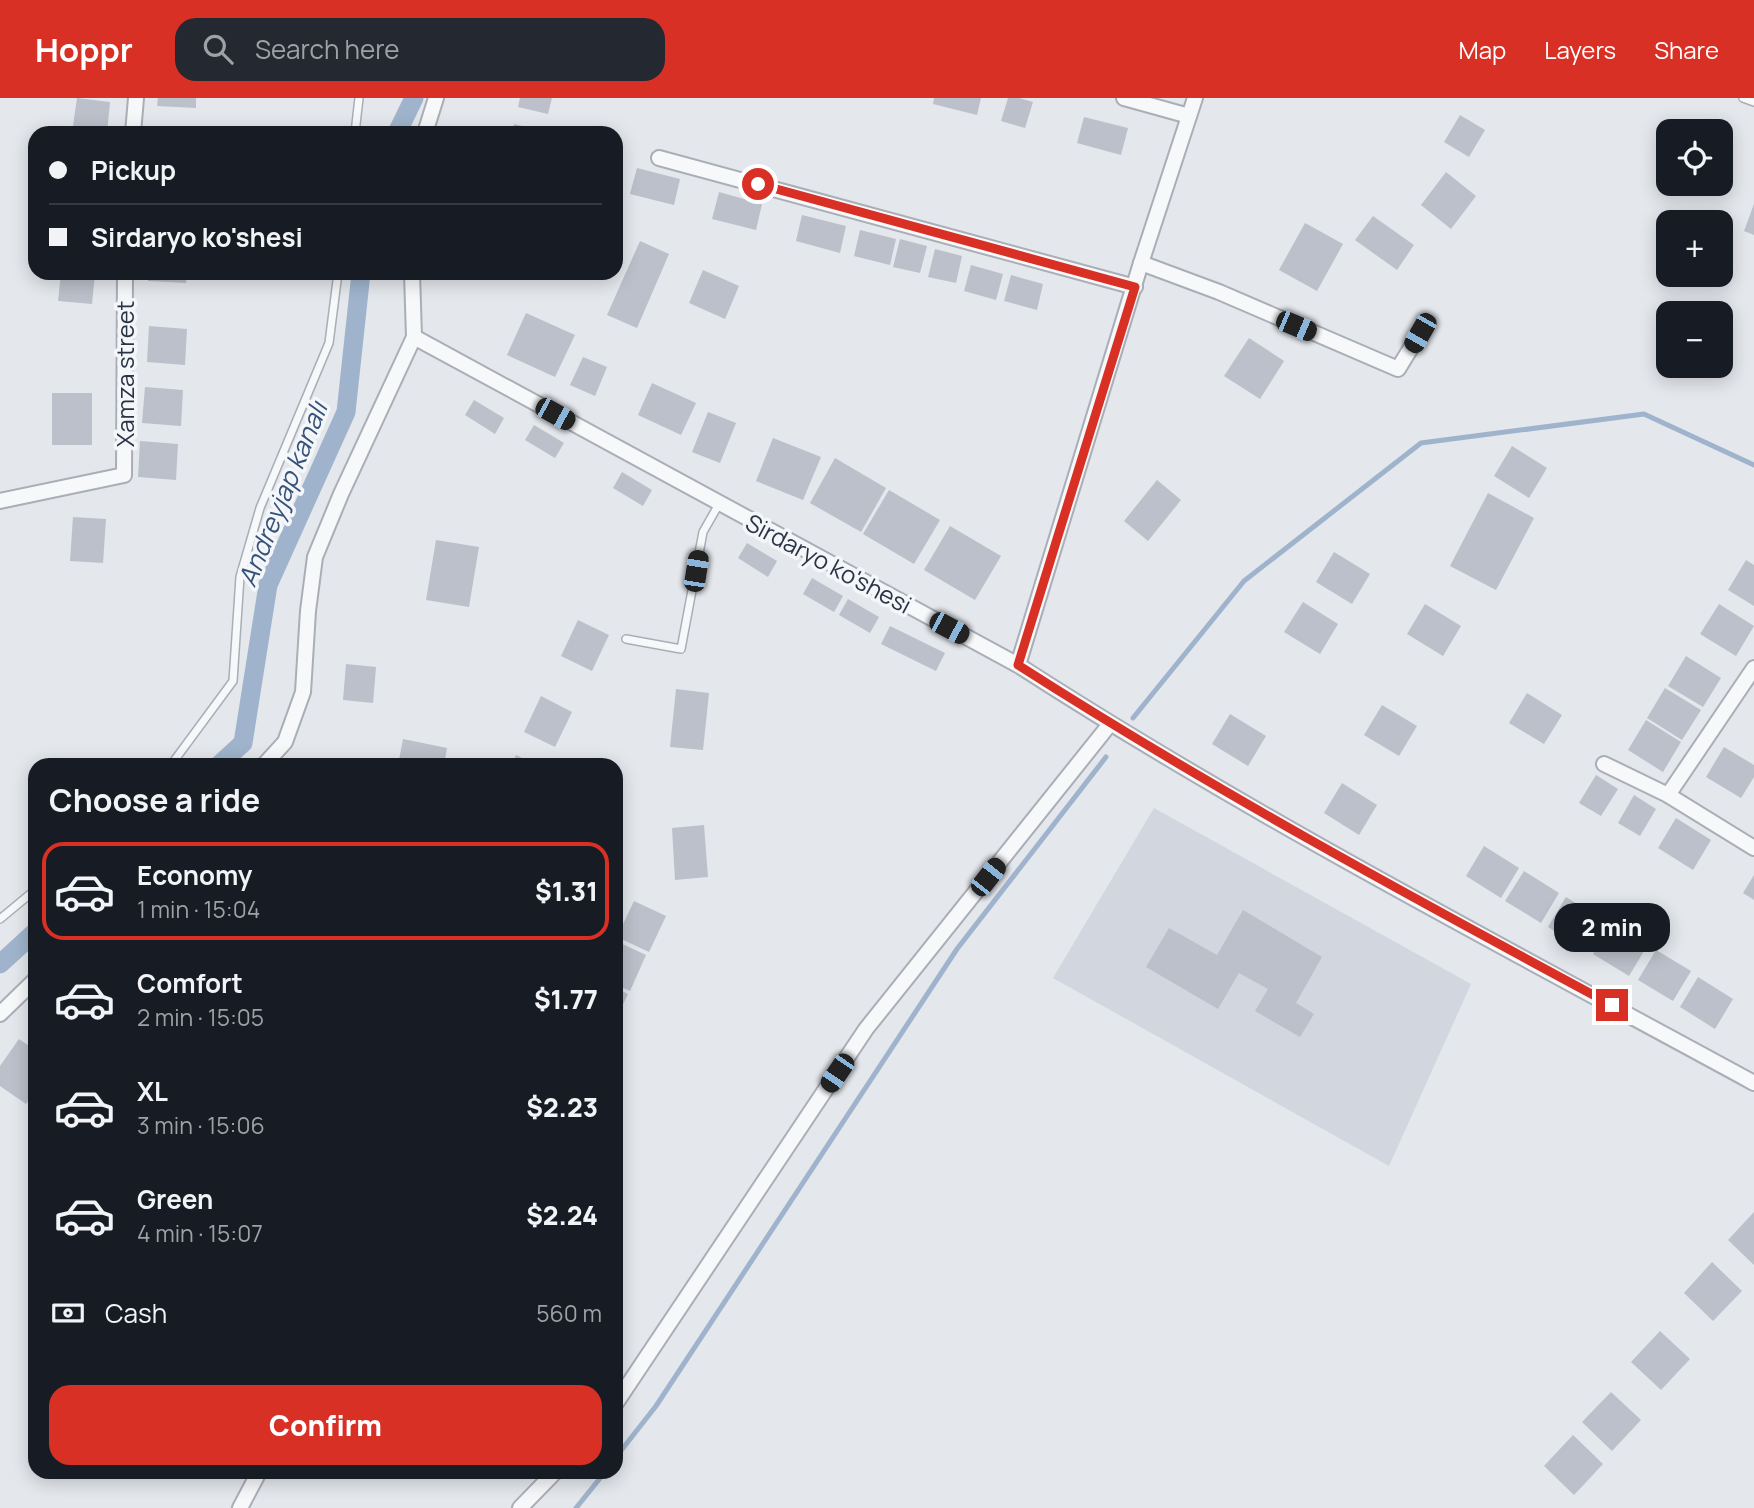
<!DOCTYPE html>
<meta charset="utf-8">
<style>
body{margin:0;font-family:Manrope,sans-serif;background:#242831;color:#f1f3f6;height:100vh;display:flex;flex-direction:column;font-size:26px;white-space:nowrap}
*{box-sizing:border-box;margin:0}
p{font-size:23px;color:#9ea1a6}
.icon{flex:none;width:38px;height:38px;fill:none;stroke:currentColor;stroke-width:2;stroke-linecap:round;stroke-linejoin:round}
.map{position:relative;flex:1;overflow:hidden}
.drawer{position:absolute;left:28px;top:660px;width:595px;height:721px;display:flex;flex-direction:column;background:#171b24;border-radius:21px;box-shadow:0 4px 18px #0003}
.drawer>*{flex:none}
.top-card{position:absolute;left:28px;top:28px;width:595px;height:154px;border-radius:21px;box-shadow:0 4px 18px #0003;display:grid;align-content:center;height:154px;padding:0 21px;background:#171b24}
.fabs{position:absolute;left:1656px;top:21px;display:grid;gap:14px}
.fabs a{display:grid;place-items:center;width:77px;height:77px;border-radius:14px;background:#171b24;box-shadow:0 4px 18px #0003;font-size:35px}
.end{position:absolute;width:32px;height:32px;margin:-16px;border:9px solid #d93025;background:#fff;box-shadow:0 0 0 4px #fff}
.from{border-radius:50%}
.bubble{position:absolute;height:49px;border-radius:21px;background:#171b24;box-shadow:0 4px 18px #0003;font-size:23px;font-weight:800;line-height:49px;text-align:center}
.car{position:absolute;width:21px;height:42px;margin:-21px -10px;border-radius:9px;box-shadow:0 0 5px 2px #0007;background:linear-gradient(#222 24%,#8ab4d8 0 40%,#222 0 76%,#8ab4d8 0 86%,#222 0)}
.top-card b{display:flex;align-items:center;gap:24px;height:66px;font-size:26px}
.top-card b+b{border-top:2px solid #363941}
.top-card i{width:18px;height:18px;background:#f1f3f6}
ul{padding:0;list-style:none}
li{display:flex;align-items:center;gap:21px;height:98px;margin:0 14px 10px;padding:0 7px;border:4px solid transparent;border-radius:21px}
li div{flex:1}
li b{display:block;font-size:26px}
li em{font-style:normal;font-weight:800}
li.current{border-color:#d93025}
li>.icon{width:63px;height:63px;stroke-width:1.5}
h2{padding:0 21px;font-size:32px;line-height:84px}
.pay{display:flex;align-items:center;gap:18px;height:77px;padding:0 21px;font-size:26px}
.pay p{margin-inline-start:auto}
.primary-button{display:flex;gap:14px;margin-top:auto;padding:14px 21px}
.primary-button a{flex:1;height:80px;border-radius:21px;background:#d93025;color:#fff;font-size:28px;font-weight:800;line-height:80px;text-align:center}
header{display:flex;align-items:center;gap:42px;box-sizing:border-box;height:98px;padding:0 35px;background:#d93025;color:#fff}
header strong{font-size:33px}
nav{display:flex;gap:38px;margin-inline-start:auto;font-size:24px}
.search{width:490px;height:63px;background:#242831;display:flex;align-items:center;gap:18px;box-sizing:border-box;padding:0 24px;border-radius:21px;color:#9ea1a6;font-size:26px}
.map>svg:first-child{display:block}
.built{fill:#d2d6de}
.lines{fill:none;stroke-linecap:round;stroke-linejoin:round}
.stream{stroke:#9fb4cc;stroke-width:5}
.canal{stroke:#9fb4cc;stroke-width:19}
.building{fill:#bbc0ca}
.service-casing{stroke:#a9aeb7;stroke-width:10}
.minor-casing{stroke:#a9aeb7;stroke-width:18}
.service{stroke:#f7f8fa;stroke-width:7}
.minor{stroke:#f7f8fa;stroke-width:14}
.route{stroke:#d93025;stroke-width:9}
.labels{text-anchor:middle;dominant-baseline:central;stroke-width:7;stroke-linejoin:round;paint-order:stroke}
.street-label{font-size:24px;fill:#2b3445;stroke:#f4f6f9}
.water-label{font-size:26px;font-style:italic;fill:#34527a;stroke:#f4f6f9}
</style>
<header>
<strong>Hoppr</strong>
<div class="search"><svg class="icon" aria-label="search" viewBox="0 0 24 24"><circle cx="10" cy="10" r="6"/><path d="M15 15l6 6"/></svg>Search here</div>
<nav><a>Map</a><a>Layers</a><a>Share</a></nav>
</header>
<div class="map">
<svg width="1754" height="1410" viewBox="0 0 1754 1410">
<rect width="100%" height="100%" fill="#e4e7ec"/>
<polygon class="built" points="1154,710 1471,886 1389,1068 1053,880"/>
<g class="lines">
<g class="stream">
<polyline points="1133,620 1244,483 1421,345 1644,316 1754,367"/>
<polyline points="616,1359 656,1308 957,851 1106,659"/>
<polyline points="576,1410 605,1374"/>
</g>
<g class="canal">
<polyline points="397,35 414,0"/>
<polyline points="219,667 243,645 268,487 346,314 361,175"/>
<polyline points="0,866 35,834"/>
</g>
</g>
<g class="building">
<polygon points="77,0 110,4 107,35 72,35"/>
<polygon points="158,0 196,0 196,10 157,8"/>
<polygon points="520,0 552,0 548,16 518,9"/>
<polygon points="934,0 981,0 977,17 933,6"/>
<polygon points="1008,0 1019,0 1033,4 1025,30 1001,23"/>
<polygon points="1460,17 1485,32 1469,59 1444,44"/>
<polygon points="1084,19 1128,30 1121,57 1077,45"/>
<polygon points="514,26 546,34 546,35 512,35"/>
<polygon points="637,70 680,81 674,107 630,96"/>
<polygon points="1446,74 1476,98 1451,131 1421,107"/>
<polygon points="719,94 762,106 756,132 712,121"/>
<polygon points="1754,106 1754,137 1744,133"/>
<polygon points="802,117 846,128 840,155 796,143"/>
<polygon points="1373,118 1414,147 1397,172 1355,142"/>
<polygon points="1305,125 1343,146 1317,193 1279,172"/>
<polygon points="860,132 896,141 890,167 854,158"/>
<polygon points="900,141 927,148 920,175 893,169"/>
<polygon points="640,143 669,156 637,230 607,217"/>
<polygon points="935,151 962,158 956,185 928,179"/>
<polygon points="971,167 1003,176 996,202 964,193"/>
<polygon points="703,172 739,188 725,221 689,205"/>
<polygon points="61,175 95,175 92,206 58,203"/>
<polygon points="148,175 187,175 186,185 148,183"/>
<polygon points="1011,177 1043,186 1037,212 1004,203"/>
<polygon points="526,215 575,237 555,279 507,257"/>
<polygon points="149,228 187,231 185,267 147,264"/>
<polygon points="1249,240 1284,263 1260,301 1224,278"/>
<polygon points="583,259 607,269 595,298 570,287"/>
<polygon points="652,285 696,305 681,337 638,317"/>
<polygon points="145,289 183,292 181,328 142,325"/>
<rect x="52" y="295" width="40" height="52"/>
<polygon points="474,302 504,320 495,336 465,317"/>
<polygon points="708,314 736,325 720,365 692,354"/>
<polygon points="534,327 564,345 555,360 525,342"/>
<polygon points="773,340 821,359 803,402 756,383"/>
<polygon points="140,343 178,346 176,382 138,379"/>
<polygon points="1512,348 1547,370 1529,400 1494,378"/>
<polygon points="835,360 886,390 861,434 810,405"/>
<polygon points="622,374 652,392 643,408 613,390"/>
<polygon points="1157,382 1181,402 1148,443 1124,423"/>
<polygon points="889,392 940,422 914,466 863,436"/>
<polygon points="1488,395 1534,420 1496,492 1450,468"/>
<polygon points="73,419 106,421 103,465 70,463"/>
<polygon points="950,428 1001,458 975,502 924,472"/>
<polygon points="436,442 479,449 469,509 426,502"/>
<polygon points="747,445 777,463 768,479 738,460"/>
<polygon points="1334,454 1370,476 1352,506 1316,484"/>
<polygon points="1746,462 1754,467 1754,508 1728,492"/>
<polygon points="812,480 843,498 834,514 803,496"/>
<polygon points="848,501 879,519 870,535 839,517"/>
<polygon points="1303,504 1338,526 1320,556 1284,534"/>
<polygon points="1425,506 1461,528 1443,558 1407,536"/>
<polygon points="1719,506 1754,528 1736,558 1700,536"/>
<polygon points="578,522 609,537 592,573 561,558"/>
<polygon points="890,528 945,555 936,573 881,546"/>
<polygon points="1686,558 1721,580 1703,609 1668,588"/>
<polygon points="346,566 376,569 373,605 343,602"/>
<polygon points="1665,590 1701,612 1682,642 1647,620"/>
<polygon points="676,591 709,595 703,652 670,649"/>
<polygon points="1527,595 1562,617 1544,646 1509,625"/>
<polygon points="541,598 572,614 555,649 524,634"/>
<polygon points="1382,607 1417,628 1399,658 1364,637"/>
<polygon points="1230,616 1266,638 1248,668 1212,646"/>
<polygon points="1646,622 1681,644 1663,674 1628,652"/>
<polygon points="403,641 447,650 444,667 398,667"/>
<polygon points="1724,649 1754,667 1754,679 1741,700 1706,679"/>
<polygon points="516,657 536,667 512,667"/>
<polygon points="1596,677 1618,691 1601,718 1579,705"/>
<polygon points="1342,685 1377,707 1359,737 1324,715"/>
<polygon points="1634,697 1656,711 1640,738 1618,725"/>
<polygon points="1676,720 1711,742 1693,772 1658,750"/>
<polygon points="704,727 708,779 675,782 672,730"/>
<polygon points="1484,748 1519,770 1501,800 1466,778"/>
<polygon points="1524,773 1559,795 1541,825 1505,803"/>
<polygon points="1754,777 1754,802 1743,795"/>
<polygon points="1566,799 1601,821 1583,851 1548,829"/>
<polygon points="634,803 666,818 649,854 617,839"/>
<polygon points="1243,812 1322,859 1296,905 1314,916 1300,939 1255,913 1268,891 1239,875 1218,911 1146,869 1169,830 1217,857"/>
<polygon points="1611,826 1647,848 1629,878 1593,856"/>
<polygon points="616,843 646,857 630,893 616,887"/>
<polygon points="1656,852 1691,873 1673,903 1638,882"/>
<polygon points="1698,879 1733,901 1715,931 1680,909"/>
<polygon points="616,890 628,896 616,921"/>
<polygon points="19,941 35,952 35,993 26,1006 0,988 0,968"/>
<polygon points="1754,1114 1754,1167 1728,1142"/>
<polygon points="1712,1164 1742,1193 1713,1223 1684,1195"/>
<polygon points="1660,1233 1690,1261 1661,1292 1631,1264"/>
<polygon points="1611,1294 1641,1322 1612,1353 1582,1324"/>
<polygon points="1573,1337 1603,1366 1574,1397 1544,1368"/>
</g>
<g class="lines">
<defs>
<g id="service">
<polyline points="1743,0 1754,4"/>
<polyline points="355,35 359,0"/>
<polyline points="626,541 681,551 703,434 719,406"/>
<polyline points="171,667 233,583 240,479 260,410 329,245 338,175"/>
<polyline points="0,821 35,792"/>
</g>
<g id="minor">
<polyline points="1124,0 1189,18"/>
<polyline points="133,35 136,0"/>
<polyline points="425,35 436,0"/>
<polyline points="659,60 1135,189"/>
<polyline points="1141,165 1219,194 1398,271 1420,235"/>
<path d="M414 239 1018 567C1255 720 1506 850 1754 985"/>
<polyline points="0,403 124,377 125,175"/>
<polyline points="1018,567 1141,165 1195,0"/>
<polyline points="1604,666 1668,697 1754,750"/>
<polyline points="264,667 285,644 303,594 308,513 315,459 341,396 414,239 412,175"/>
<polyline points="1668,697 1754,570"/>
<polyline points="0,916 35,882"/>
<polyline points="616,1305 866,931 1110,626"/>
<polyline points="240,1410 259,1374"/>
<polyline points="520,1410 555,1374"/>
</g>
</defs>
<use href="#service" class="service-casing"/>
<use href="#minor" class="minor-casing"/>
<use href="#service" class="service"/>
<use href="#minor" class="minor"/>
</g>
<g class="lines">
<path class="route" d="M758 86 1135 189 1018 567C1210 690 1411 799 1612 907"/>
</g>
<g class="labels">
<g class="street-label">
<text transform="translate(124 276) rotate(-90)">Xamza street</text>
<text transform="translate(829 465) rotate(28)">Sirdaryo ko'shesi</text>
</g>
<g class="water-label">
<text transform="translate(282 396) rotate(-68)">Andreyjap kanalı</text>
</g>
</g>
</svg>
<div class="fabs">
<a><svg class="icon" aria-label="locate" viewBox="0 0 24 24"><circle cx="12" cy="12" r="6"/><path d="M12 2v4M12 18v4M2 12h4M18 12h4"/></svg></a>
<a>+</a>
<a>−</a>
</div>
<i class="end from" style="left:758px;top:86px"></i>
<i class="end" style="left:1612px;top:907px"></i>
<div class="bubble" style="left:1554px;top:805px;width:116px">2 min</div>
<i class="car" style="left:1296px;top:228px;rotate:113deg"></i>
<i class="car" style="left:1420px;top:235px;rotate:210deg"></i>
<i class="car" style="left:555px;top:316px;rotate:119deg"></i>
<i class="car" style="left:696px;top:473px;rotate:9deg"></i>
<i class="car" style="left:949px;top:530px;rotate:118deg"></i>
<i class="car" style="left:988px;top:779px;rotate:38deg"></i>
<i class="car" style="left:837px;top:975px;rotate:214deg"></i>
<div class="top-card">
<b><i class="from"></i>Pickup</b>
<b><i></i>Sirdaryo ko'shesi</b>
</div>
<section class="drawer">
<h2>Choose a ride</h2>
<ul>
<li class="current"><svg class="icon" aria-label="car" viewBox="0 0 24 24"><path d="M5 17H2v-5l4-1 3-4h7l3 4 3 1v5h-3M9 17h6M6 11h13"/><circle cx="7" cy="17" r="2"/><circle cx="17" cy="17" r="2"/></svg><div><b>Economy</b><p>1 min · 15:04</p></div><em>$1.31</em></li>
<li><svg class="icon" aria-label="car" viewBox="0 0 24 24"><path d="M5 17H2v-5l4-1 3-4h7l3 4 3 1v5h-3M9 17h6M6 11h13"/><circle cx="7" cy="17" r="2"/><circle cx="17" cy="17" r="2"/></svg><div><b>Comfort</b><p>2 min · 15:05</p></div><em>$1.77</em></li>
<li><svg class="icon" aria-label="car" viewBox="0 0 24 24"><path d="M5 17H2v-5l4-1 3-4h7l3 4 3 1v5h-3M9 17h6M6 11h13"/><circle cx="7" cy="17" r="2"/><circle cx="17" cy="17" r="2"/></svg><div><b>XL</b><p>3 min · 15:06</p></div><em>$2.23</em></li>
<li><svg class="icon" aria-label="car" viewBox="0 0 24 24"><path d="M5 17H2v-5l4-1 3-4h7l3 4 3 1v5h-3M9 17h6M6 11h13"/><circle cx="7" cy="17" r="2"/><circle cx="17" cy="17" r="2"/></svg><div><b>Green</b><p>4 min · 15:07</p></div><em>$2.24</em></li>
</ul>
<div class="pay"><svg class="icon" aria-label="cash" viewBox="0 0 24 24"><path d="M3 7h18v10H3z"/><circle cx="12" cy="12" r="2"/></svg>Cash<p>560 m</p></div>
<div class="primary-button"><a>Confirm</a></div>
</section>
</div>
